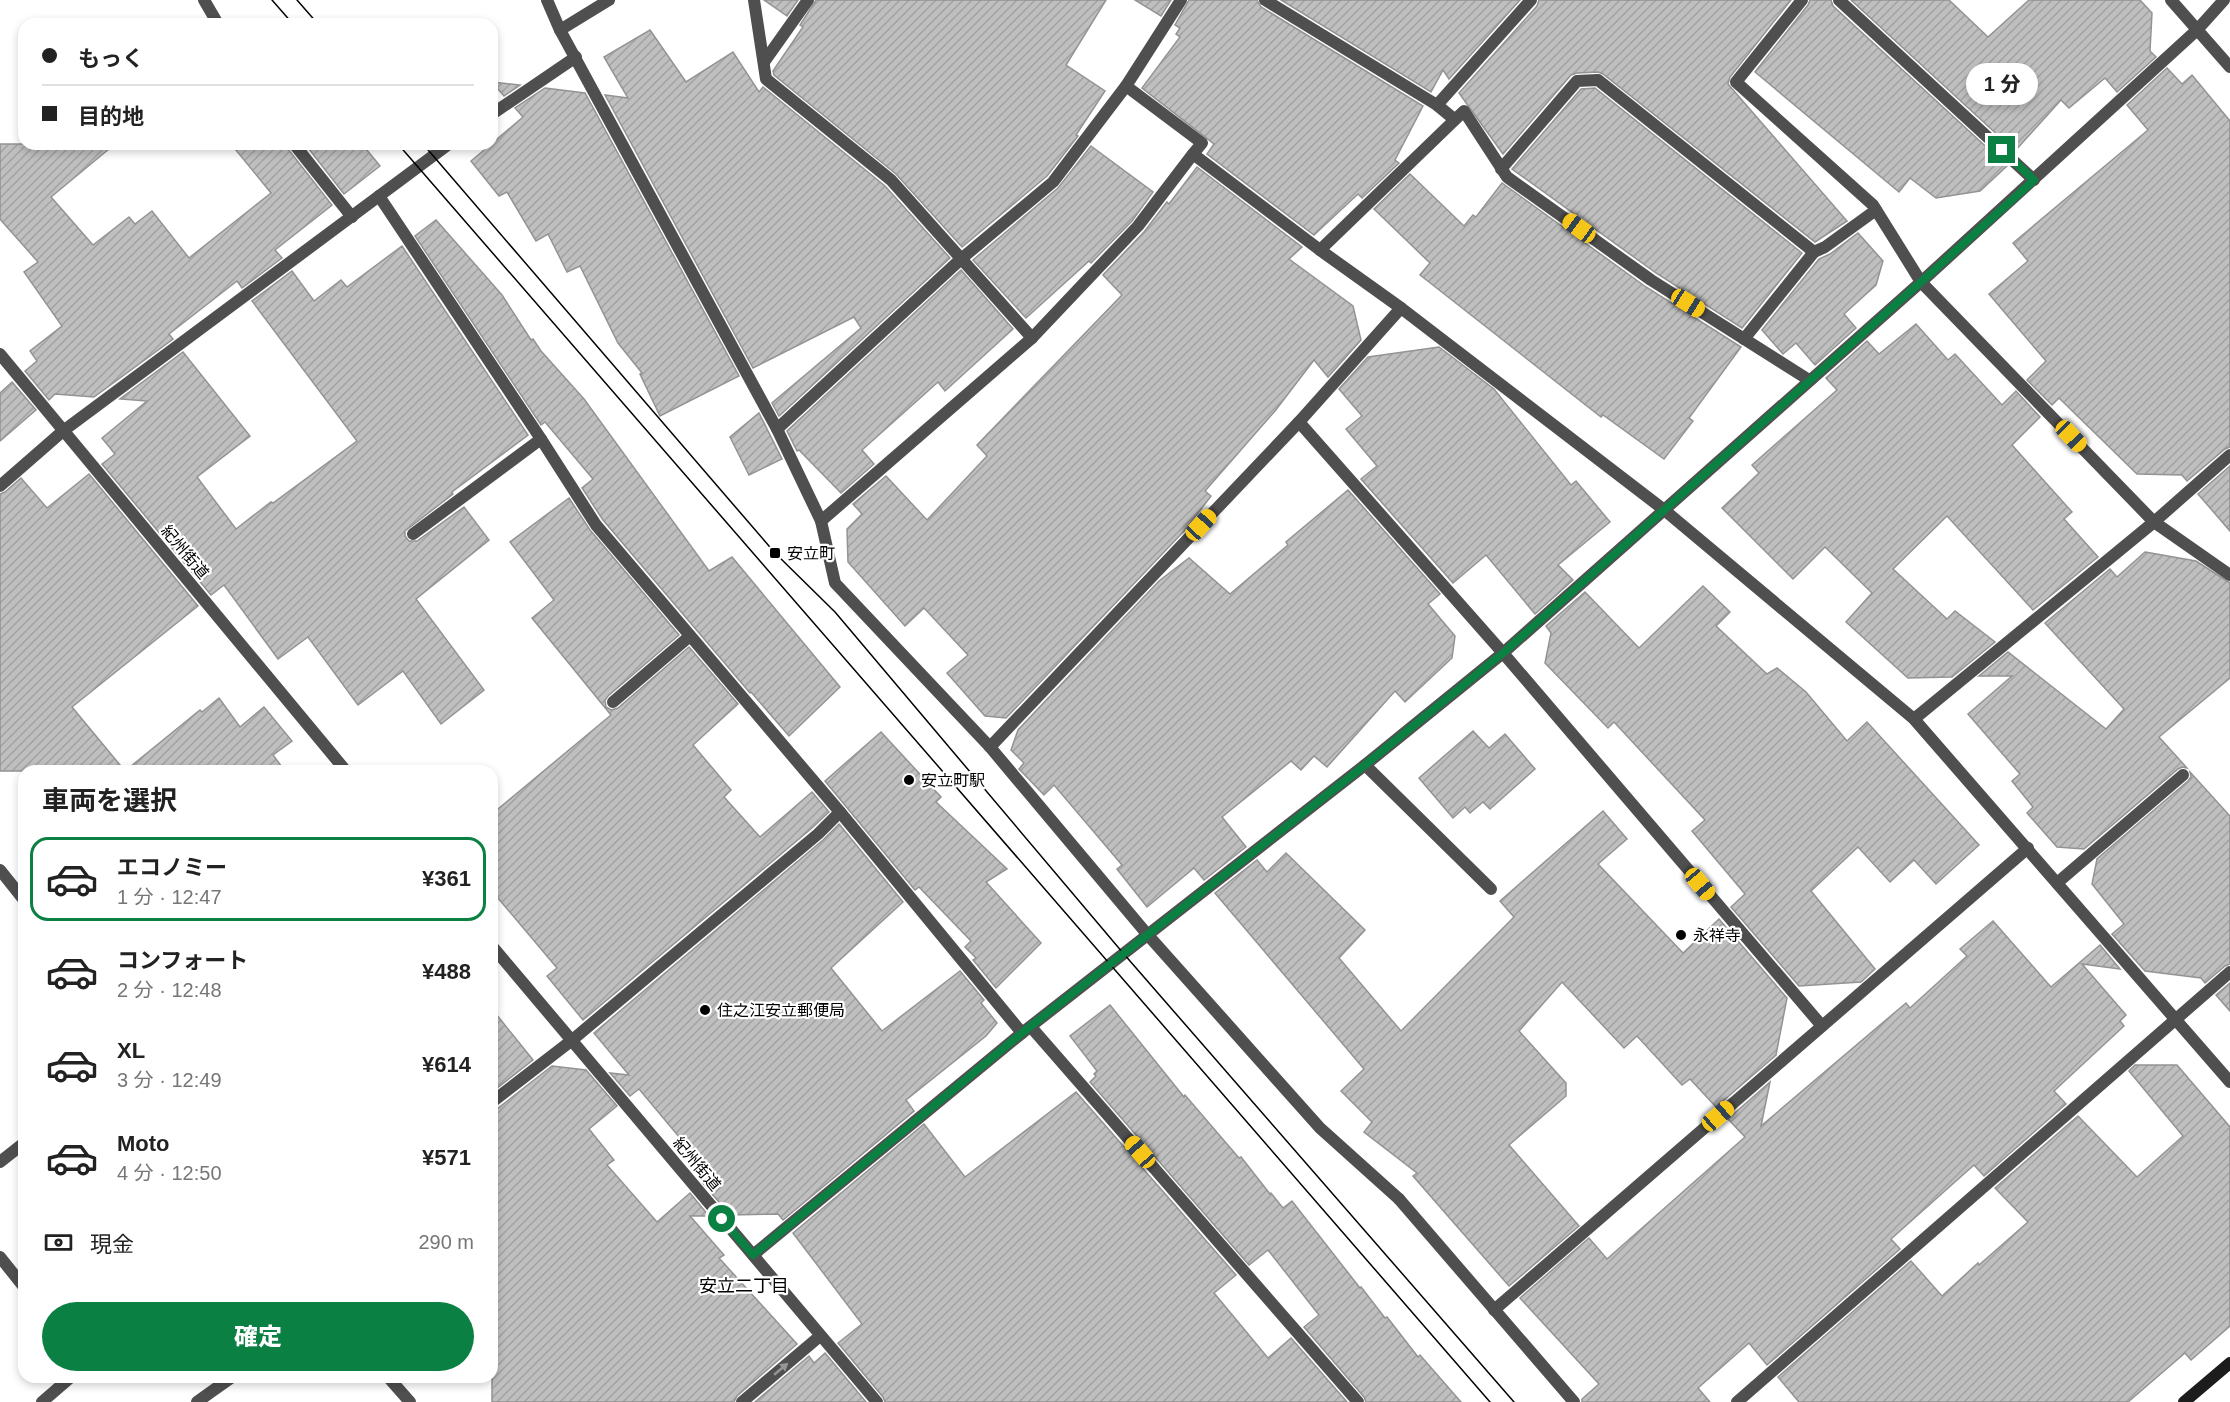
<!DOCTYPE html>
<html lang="ja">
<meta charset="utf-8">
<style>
body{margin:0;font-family:Arial,"Noto Sans JP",sans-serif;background:#f6f6f6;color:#222;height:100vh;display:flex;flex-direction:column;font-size:22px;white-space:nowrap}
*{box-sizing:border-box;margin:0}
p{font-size:20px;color:#767676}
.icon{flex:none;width:33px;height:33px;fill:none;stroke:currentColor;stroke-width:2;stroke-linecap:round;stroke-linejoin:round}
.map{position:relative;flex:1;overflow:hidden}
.drawer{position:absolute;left:18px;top:765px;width:480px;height:618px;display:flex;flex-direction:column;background:#fff;border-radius:18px;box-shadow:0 3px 9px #0003}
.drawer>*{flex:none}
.top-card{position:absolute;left:18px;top:18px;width:480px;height:132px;border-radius:18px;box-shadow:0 3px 9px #0003;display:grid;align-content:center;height:132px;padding:0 24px;background:#fff}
.end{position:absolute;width:27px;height:27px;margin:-14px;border:8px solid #0b8043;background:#fff;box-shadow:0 0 0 3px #fff}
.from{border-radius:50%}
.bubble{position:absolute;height:42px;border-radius:21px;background:#fff;box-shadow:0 3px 9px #0003;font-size:20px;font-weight:800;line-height:42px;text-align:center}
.car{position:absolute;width:18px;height:36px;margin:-18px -9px;border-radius:8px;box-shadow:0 0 4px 2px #0007;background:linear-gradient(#f5c518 24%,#345 0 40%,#f5c518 0 76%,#345 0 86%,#f5c518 0)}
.top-card b{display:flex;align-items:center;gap:21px;height:57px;font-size:22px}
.top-card b+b{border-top:2px solid #e0e0e0}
.top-card i{width:15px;height:15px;background:#222}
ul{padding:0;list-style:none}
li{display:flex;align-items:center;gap:18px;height:84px;margin:0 12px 9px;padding:0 12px;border:3px solid transparent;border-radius:18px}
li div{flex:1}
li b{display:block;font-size:22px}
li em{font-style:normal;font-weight:800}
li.selected{border-color:#0b8043}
li>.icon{width:54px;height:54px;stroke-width:1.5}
h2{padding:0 24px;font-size:27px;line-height:72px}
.pay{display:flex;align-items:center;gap:15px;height:66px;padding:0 24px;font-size:22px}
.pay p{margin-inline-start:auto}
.action{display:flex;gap:12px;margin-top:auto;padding:12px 24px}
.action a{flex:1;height:69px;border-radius:36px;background:#0b8043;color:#fff;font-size:24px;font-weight:800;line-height:69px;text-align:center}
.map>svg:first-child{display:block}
.building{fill:url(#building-hatch);stroke:#939393;stroke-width:1.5}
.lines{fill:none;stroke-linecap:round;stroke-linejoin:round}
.lane{stroke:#4f4f4f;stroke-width:12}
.street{stroke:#4f4f4f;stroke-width:12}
.secondary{stroke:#1c1c1c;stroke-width:12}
.tram{stroke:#000;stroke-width:1.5}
.oneway{fill:#959595}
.route{stroke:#0b8043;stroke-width:8}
.poi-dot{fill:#000;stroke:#fff;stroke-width:2}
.labels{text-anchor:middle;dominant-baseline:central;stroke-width:4.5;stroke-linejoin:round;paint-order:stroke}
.street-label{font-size:16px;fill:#000;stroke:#fff}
.poi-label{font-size:16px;fill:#000;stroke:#fff;text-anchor:start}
.neighbourhood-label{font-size:18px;fill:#000;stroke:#fff}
</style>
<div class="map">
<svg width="2230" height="1402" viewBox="0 0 2230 1402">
<defs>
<pattern id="building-hatch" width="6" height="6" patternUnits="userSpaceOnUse" patternTransform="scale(1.5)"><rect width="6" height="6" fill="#bfbfbf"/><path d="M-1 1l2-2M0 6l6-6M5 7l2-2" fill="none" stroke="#a2a2a2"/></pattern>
</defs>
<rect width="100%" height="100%" fill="#fff"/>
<g class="building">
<polygon points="764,0 798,0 787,16"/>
<polygon points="816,0 1106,0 1066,65 1105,91 1076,135 1078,136 1047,176 962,247 896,174 774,75 773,71 803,27 800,25"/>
<polygon points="1135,0 1171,0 1161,16"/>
<polygon points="1189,0 1257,0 1261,7 1423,106 1395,160 1399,163 1362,198 1358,194 1314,235 1207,154 1214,144 1142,88 1180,37 1176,34 1180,28 1175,25"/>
<polygon points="1281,0 1520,0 1449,79 1443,70 1431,92"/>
<polygon points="1539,0 1791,0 1730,77 1728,84 1847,221 1815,242 1603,74 1598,72 1577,73 1571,75 1503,154 1459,93 1537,6"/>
<polygon points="1810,0 1831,0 1833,6 2007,166 1980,191 1936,198 1910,178 1899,192 1755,72 1808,5"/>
<polygon points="1851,0 1949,0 1988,37 2029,0 2140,0 2152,13 2150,51 2156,57 2117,92 2105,78 2069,108 2061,100 2015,151"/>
<polygon points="650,30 686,82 733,52 759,92 763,87 885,186 950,258 779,416 772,403 861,328 854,317 753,368 605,95 628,98 604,57"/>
<polygon points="2167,68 2182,84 2192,75 2230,121 2230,447 2225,449 2187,481 2182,475 2137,474 2059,398 2052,405 2027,380 2046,361 1989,294 2028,261 2013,243 2148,130 2127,105"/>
<polygon points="492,82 520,85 504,96"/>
<polygon points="545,88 585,93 739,376 660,416 640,374 642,373 618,343 580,266 567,272 548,234 536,241 507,192 499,196 471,161 523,117 515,108"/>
<polygon points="1595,88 1802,253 1742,328 1656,273 1512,169 1581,89"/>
<polygon points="0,144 115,144 51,197 93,245 129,217 135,224 152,211 189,258 271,193 231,144 286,144 288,149 332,205 275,250 282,258 242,288 237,281 169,334 173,339 94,397 55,394 49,400 25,371 37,361 30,351 62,326 24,272 38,262 0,219"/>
<polygon points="305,144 362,144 380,166 344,194"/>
<polygon points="1091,146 1153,192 1132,221 1091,263 1089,261 1026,318 973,260 1058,188"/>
<polygon points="1197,167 1302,247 1289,259 1353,306 1361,340 1328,377 1314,360 1275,411 1205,491 1211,496 1185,530 1006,718 985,716 947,673 968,655 924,608 905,626 848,562 847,529 862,514 853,504 886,476 927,520 987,456 977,445 1122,295 1103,275 1144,232 1167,202 1169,204"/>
<polygon points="1410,174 1464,226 1473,215 1476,217 1502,183 1646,287 1741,347 1689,418 1693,421 1664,459 1603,415 1601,417 1420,275 1430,263 1374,209"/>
<polygon points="436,220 502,295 531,340 533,339 541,351 584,399 709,571 732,557 840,687 789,736 751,692 750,693 603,520 582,488 593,479 545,422 541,425 415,236"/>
<polygon points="1858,233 1883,261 1876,285 1844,314 1856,328 1815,365 1796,343 1783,354 1762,330 1819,259 1830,254"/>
<polygon points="402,246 528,435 452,492 453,494 405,531 405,536 409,541 417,541 464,507 489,540 416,599 484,690 441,724 403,671 358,705 308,637 278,659 224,585 211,595 102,464 115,454 102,438 147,401 120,399 183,352 250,436 197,477 236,529 271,502 273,503 357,441 252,301 292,271 314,301 341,280 347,287"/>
<polygon points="961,270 1013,329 945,391 938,382 862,450 874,464 841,493 799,450 797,451 787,431"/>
<polygon points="1916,324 1948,360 1955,354 2002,405 2016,391 2040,417 2012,445 2072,512 2064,519 2098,557 2033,610 1947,516 1893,569 1947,619 1955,611 1995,642 1952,677 1908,678 1846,622 1872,593 1825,547 1793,579 1722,508 1759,473 1752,465 1837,390 1826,378 1867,341 1879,354"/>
<polygon points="1439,347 1494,389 1571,485 1576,481 1610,522 1558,565 1573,580 1535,614 1486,555 1453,583 1361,479 1377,466 1346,429 1362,416 1339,389 1368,357"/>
<polygon points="12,382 36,410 0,441 0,393"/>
<polygon points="759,413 782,459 749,475 730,437"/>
<polygon points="2230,466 2230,531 2198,494"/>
<polygon points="89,474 198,606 72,707 125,771 0,771 0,494 5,492 21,478 47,508"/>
<polygon points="1348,490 1440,594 1428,604 1455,636 1452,658 1405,702 1395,691 1327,767 1314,756 1301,770 1291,761 1222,817 1246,847 1204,880 1194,868 1147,907 1117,869 1122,865 1054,785 1044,795 1019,769 1024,763 1011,750 1018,730 1159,581 1189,558 1230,594 1288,545 1286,542"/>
<polygon points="569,498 590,530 679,635 608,696 605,700 606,707 611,710 618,708 689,647 738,704 693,745 731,790 724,797 760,837 812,792 829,812 812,828 583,1020 547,976 557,968 492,891 492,814 611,715 532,618 554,600 510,542"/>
<polygon points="2145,552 2196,561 2230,583 2230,678 2159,737 2187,768 2182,767 2178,769 2084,849 2057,847 2027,813 2033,807 2012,781 2020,774 1968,714 2012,676 1979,676 2008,652 2106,729 2124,709 2045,623 2110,569 2117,577"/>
<polygon points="1703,586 1730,612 1716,626 1767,674 1777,668 1806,692 1847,741 1867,722 1979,845 1936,884 1914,860 1890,882 1858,847 1811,891 1875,969 1861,982 1799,986 1731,907 1745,894 1692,831 1705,820 1614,722 1608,728 1545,663 1551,633 1546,626 1585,592 1639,648"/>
<polygon points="219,698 240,727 264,707 292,741 273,755 285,771 125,771 200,710 202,712"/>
<polygon points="1473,731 1489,748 1505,734 1535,769 1490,809 1483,802 1470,813 1465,807 1453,818 1419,778"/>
<polygon points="881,732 941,797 936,802 1007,869 986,882 1041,943 996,988 973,960 976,958 965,947 971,941 919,887 915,890 825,781"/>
<polygon points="2190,772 2230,816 2230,964 2225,966 2205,983 2201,978 2145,971 2112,934 2124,924 2092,884 2097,859 2188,781 2191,777"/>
<polygon points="1603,811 1627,839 1598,864 1683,953 1719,919 1787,998 1776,1055 1716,1107 1690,1079 1682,1085 1637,1036 1624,1048 1562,982 1519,1031 1566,1083 1566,1096 1509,1145 1579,1226 1509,1286 1413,1176 1417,1173 1364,1132 1372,1122 1341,1091 1364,1069 1215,893 1257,860 1267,872 1286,853 1365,930 1339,958 1401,1031 1514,917 1500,901"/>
<polygon points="839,824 903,902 831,968 882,1031 960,971 984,1000 981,1003 997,1023 986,1036 906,1100 914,1111 783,1220 778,1214 730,1215 702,1182 711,1175 639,1089 630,1096 610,1073 629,1075 594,1033 823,840"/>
<polygon points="1993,921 2051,987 2100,945 2120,969 2082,964 2126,1015 2120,1021 2124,1026 2054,1091 2066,1104 1984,1176 1974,1165 1891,1239 1900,1249 1767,1365 1749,1343 1698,1388 1710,1402 1582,1402 1582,1399 1599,1384 1520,1298 1589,1238 1607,1259 1745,1137 1728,1119 1770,1082 1761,1126 1906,1003 1910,1008 1967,956 1960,949"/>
<polygon points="2230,983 2230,1011 2216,995"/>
<polygon points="1110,1005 1184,1097 1185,1095 1239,1158 1241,1157 1270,1194 1271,1193 1283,1208 1292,1201 1360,1288 1361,1287 1385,1318 1387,1317 1418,1357 1420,1355 1461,1402 1366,1402 1364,1397 1304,1327 1319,1315 1268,1250 1249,1265 1090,1082 1096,1076 1094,1074 1097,1071 1070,1036"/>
<polygon points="492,1009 533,1060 492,1092"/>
<polygon points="2135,1065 2177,1065 2230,1127 2230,1326 2191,1360 2185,1353 2128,1402 1799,1402 1778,1377 1911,1261 1942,1296 1978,1263 1979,1265 2028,1222 1995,1188 2078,1116 2137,1177 2183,1136 2129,1071"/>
<polygon points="552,1066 586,1070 617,1106 589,1129 614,1160 607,1165 657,1222 690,1193 709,1216 690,1216 724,1255 719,1258 797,1344 737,1396 734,1402 492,1402 492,1110 497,1109"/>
<polygon points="1076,1092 1236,1275 1214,1293 1268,1358 1291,1338 1347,1402 885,1402 883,1397 838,1343 862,1324 793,1233 924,1124 965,1177"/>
<polygon points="825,1353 866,1402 755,1402 809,1356 814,1363"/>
</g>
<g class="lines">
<g class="lane">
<polyline points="379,196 541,439 596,525 840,812 1022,1033"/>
<polyline points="413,534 541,439"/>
<polyline points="613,702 690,636"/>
<polyline points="1365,765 1491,889"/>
<polyline points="1147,934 1320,1128 1399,1199"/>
<polyline points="571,1041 818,834 840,812"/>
</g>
<g class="street">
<polyline points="204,0 218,24"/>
<polyline points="547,0 560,30 777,429 821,521 835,583 990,747 1147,934"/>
<polyline points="754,0 766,79 891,180 1032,338"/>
<polyline points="1265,0 1437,105 1454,119"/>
<polyline points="1802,0 1736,82 1873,205 1921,282 2154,522 2230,575"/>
<polyline points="1839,0 2034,180"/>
<polyline points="2171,0 2230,67"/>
<polyline points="560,30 609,0"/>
<polyline points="764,62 808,0"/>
<polyline points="1126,86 1202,143 1193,154 1320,250 1401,308 1663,509 1914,719 2230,1082"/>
<polyline points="1437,105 1531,0"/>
<polyline points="492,114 576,57"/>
<polyline points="294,144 352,217"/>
<polyline points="1501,169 1577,81 1598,80 1814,252 1825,247 1876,210"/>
<polyline points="1320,250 1464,111 1507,177 1651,280 1809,380"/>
<polyline points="1744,339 1814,252"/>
<polyline points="0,354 346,771"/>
<polyline points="1299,422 1503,653 1822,1026"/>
<polyline points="777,429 961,259 1053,182 1126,86 1181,0"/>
<polyline points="0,486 63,431 449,144"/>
<polyline points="821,521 1032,338 1138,226 1193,154"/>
<polyline points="1914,719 2154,522 2230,455"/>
<polyline points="990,747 1299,422 1401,308"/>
<polyline points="0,870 24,900"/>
<polyline points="2057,883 2183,775"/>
<polyline points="492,946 877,1402"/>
<polyline points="1031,1027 1358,1402"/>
<polyline points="492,1102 571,1041"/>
<polyline points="0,1162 24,1143"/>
<polyline points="1399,1199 1574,1402"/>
<polyline points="753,1255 1022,1033 1365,765 1503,653 1921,282 2197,30 2224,0"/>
<polyline points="0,1257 24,1287"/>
<polyline points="1494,1310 2028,848"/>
<polyline points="388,1377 410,1402"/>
<polyline points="42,1402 71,1377"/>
<polyline points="197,1402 232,1377"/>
<polyline points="742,1402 820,1336"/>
<polyline points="1737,1402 2230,972"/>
</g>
<polyline class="secondary" points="2184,1402 2230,1363"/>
<g class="tram">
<polyline points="272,0 293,24"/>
<polyline points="297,0 318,24"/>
<polyline points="398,144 1490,1402"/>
<polyline points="423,144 775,553 835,612 1123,953 1514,1402"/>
</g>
</g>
<defs><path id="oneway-solid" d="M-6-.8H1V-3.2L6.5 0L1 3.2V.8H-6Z" transform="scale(1.5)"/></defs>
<use class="oneway" href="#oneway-solid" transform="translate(781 1369) rotate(-40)"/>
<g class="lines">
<polyline class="route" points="722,1219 753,1255 1022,1033 1365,765 1503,653 1921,282 2034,180 2002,150"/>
</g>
<g class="poi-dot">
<rect x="769" y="547" width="12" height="12" rx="3"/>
<circle cx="909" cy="780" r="6"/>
<circle cx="1681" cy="935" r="6"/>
<circle cx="705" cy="1010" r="6"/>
</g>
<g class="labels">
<g class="street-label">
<text transform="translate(185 552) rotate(50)">紀州街道</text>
<text transform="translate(697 1164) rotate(50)">紀州街道</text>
</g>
<g class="poi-label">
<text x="787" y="553">安立町</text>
<text x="921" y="780">安立町駅</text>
<text x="1693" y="935">永祥寺</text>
<text x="717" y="1010">住之江安立郵便局</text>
</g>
<g class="neighbourhood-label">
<text x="744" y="1286">安立二丁目</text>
</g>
</g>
</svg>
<i class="end from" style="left:722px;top:1219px"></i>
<i class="end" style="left:2002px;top:150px"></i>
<div class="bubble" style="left:1966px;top:63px;width:72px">1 分</div>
<i class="car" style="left:1579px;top:228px;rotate:306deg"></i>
<i class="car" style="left:1688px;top:303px;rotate:122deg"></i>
<i class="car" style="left:2071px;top:436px;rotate:136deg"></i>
<i class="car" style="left:1201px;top:525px;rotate:43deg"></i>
<i class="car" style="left:1700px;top:884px;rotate:140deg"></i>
<i class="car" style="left:1718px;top:1116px;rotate:49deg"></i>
<i class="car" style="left:1140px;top:1152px;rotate:319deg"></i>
<div class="top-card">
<b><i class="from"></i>もっく</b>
<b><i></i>目的地</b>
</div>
<section class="drawer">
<h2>車両を選択</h2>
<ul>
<li class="selected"><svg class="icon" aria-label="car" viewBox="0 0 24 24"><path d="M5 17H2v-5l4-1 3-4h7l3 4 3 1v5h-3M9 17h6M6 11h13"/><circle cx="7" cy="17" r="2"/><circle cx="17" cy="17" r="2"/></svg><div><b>エコノミー</b><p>1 分 · 12:47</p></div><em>¥361</em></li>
<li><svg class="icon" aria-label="car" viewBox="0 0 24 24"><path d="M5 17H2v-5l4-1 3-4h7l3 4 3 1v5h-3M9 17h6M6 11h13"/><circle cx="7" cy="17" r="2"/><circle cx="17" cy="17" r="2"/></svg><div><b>コンフォート</b><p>2 分 · 12:48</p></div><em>¥488</em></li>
<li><svg class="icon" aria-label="car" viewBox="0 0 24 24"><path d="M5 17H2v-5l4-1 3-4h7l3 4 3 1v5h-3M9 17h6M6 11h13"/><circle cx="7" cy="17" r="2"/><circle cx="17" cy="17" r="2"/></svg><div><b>XL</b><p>3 分 · 12:49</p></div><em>¥614</em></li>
<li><svg class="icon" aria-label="car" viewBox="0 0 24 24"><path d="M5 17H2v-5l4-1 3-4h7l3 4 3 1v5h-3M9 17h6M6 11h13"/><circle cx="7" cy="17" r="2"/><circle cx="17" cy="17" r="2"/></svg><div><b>Moto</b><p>4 分 · 12:50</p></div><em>¥571</em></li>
</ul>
<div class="pay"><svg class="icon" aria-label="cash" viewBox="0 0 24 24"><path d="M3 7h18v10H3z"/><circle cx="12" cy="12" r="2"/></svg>現金<p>290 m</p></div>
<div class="action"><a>確定</a></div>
</section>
</div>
